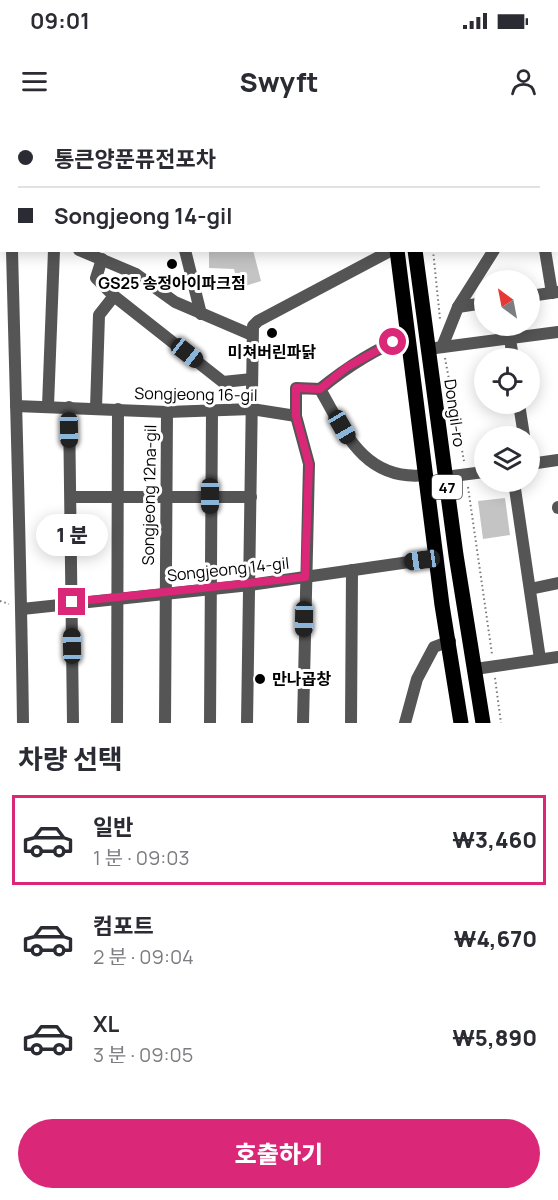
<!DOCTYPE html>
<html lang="ko">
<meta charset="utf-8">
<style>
body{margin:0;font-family:Manrope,"Noto Sans KR",sans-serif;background:#f7f7f7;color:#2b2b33;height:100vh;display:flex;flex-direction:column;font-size:22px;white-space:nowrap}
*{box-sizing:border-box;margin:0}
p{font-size:20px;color:#7c7c81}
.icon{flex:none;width:33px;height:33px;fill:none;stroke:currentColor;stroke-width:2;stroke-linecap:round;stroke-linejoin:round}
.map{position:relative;height:603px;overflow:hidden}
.drawer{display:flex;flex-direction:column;background:#fff;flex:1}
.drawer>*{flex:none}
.top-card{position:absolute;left:0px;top:0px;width:558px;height:132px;box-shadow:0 3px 15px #0003;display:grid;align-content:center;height:132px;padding:0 18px;background:#fff}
.needle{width:39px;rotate:328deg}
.buttons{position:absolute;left:474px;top:150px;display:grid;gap:12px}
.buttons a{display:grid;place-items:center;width:66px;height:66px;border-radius:50%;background:#fff;box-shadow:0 3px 15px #0003;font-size:30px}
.end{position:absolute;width:27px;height:27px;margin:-14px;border:8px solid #db2777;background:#fff;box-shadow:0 0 0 3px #fff}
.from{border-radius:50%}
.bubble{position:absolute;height:42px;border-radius:21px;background:#fff;box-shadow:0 3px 15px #0003;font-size:20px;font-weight:800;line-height:42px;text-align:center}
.car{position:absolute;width:18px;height:36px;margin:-18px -9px;border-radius:8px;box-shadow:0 0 4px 2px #0007;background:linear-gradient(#222 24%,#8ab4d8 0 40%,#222 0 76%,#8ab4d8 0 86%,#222 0)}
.top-card b{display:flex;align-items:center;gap:21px;height:57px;font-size:22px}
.top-card b+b{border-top:2px solid #e1e1e2}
.top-card i{width:15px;height:15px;background:#2b2b33}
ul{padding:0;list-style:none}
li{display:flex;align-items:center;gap:18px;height:90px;margin:0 12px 9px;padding:0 6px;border:3px solid transparent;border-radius:0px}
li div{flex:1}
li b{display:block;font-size:22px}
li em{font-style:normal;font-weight:800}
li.current{border-color:#db2777}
li>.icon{width:54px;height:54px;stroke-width:1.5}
h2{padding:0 18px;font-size:27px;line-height:72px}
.action{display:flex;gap:12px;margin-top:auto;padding:12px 18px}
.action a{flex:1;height:69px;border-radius:36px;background:#db2777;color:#fff;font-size:24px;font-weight:800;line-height:69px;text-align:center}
.status{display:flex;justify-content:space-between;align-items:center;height:42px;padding:0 30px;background:#fff;direction:ltr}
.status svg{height:16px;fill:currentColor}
header{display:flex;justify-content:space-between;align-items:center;height:78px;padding:0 18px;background:#fff;font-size:27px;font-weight:800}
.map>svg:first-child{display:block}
.building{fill:#c4c4c4}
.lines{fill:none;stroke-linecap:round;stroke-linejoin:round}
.path{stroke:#777;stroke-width:2;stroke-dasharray:1.5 3;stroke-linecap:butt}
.street{stroke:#555;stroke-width:12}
.primary{stroke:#000;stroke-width:15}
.route{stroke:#db2777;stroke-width:8}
.poi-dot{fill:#000;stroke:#fff;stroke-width:2}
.labels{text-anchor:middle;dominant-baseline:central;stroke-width:6;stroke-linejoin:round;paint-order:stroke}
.shield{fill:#fff;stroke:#4c4c4c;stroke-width:1.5}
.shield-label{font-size:15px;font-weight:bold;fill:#000}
.poi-label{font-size:16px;font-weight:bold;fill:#000;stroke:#fff}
.street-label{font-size:16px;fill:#000;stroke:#fff}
</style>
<div class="status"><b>09:01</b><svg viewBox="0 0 49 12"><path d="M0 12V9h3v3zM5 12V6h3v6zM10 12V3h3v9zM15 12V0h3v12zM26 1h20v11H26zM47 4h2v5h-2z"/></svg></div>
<header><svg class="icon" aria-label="menu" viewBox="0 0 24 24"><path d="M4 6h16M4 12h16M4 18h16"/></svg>Swyft<svg class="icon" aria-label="person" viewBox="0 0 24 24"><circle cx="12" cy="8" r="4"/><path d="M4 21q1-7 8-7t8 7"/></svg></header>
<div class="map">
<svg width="558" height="603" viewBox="0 0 558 603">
<rect width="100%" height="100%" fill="#fff"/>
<g class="building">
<polygon points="209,130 253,130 261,161 239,168 234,149 209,148"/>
<polygon points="505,378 510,415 483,419 478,381"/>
</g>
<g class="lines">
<g class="path">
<polyline points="415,0 415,2"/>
<polyline points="0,118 2,119"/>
<polyline points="433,130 440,199"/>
<polyline points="445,238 464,341"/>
<polyline points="468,367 492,534"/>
<polyline points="0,481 9,484"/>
<polyline points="495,558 501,603"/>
</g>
<g class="street">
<polyline points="149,0 150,2"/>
<polyline points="12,2 12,0"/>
<polyline points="556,109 558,109"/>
<path d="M12 130C16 288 21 445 23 603"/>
<polyline points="79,130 136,154 175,182 252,215"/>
<polyline points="185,130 201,194"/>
<polyline points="545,130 552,173"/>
<polyline points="114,176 223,262 252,259"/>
<polyline points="530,176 558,172"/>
<polyline points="458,187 494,130"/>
<path d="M408 216C375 229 348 246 320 269 345 314 366 362 426 355"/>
<polyline points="510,219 513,238"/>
<polyline points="442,227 458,187 484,183"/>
<polyline points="428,229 558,212"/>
<polyline points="519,284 524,316"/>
<polyline points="16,286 167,292 252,289 296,296"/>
<polyline points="48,286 54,130"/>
<polyline points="69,287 73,603"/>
<polyline points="96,288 99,195 114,176 96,158 102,139"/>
<polyline points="530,344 558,340"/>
<polyline points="445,357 484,352"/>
<polyline points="514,362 540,539"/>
<polyline points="71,377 251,377"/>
<polyline points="558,387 558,388"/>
<polyline points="530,469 558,463"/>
<polyline points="22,489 250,465 437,438"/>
<polyline points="475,549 558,537"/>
<polyline points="117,603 118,289"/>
<polyline points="165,603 167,292"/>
<polyline points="210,603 212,290"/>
<polyline points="247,603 253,206 258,201 392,130"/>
<polyline points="303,603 309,344 296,296 296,268 320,269"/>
<polyline points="351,603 352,450"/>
<polyline points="405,603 417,559 434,527 450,521"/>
</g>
<g class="primary">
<polyline points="380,0 380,2"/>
<polyline points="397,0 398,2"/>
<polyline points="397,130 442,485 461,603"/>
<polyline points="415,130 456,435 483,603"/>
</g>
</g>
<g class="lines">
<polyline class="route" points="72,482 305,457 309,344 296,296 296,268 320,269 347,247 393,222"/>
</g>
<g class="poi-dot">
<circle cx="172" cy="144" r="6"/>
<circle cx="272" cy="213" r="6"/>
<circle cx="260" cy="559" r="6"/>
</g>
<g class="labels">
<rect class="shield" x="432" y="355" width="30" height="24" rx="4.5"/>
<g class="shield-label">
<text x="447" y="367">47</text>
</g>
<g class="poi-label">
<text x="172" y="163">GS25 송정아이파크점</text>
<text x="272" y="232">미쳐버린파닭</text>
<text x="272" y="559" text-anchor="start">만나곱창</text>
</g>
<g class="street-label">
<text transform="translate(196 274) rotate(1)">Songjeong 16-gil</text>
<text transform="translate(455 293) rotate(82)">Dongil-ro</text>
<text transform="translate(149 375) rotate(-89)">Songjeong 12na-gil</text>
<text transform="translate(228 449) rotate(-6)">Songjeong 14-gil</text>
</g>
</g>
</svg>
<div class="buttons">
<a><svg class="needle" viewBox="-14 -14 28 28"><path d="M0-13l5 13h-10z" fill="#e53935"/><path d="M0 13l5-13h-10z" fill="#7c7c81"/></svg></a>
<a><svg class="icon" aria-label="locate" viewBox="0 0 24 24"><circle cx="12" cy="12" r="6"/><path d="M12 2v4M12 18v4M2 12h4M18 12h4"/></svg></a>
<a><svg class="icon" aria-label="layers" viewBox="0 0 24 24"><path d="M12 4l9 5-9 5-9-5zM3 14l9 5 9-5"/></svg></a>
</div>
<i class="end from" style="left:393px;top:222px"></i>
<i class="end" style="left:72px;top:482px"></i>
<div class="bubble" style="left:36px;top:394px;width:72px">1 분</div>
<i class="car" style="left:187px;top:233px;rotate:128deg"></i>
<i class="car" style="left:342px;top:307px;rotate:150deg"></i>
<i class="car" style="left:69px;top:310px;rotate:179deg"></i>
<i class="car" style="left:210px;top:376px;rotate:180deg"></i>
<i class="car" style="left:422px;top:440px;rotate:262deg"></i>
<i class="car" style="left:304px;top:499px;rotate:181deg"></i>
<i class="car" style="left:72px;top:526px;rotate:359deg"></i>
<div class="top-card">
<b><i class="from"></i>통큰양푼퓨전포차</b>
<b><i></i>Songjeong 14-gil</b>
</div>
</div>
<section class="drawer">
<h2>차량 선택</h2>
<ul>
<li class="current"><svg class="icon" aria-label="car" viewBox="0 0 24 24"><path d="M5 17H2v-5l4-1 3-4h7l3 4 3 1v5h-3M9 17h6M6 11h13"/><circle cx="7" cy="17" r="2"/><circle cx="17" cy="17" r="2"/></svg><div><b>일반</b><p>1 분 · 09:03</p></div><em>₩3,460</em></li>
<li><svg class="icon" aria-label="car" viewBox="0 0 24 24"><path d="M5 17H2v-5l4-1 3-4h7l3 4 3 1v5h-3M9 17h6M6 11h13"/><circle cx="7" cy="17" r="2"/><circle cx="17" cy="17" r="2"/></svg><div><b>컴포트</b><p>2 분 · 09:04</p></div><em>₩4,670</em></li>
<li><svg class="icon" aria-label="car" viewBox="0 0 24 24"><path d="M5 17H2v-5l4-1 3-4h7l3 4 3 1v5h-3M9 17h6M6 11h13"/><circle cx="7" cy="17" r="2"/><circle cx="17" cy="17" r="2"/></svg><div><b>XL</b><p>3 분 · 09:05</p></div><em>₩5,890</em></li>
</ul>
<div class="action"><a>호출하기</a></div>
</section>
